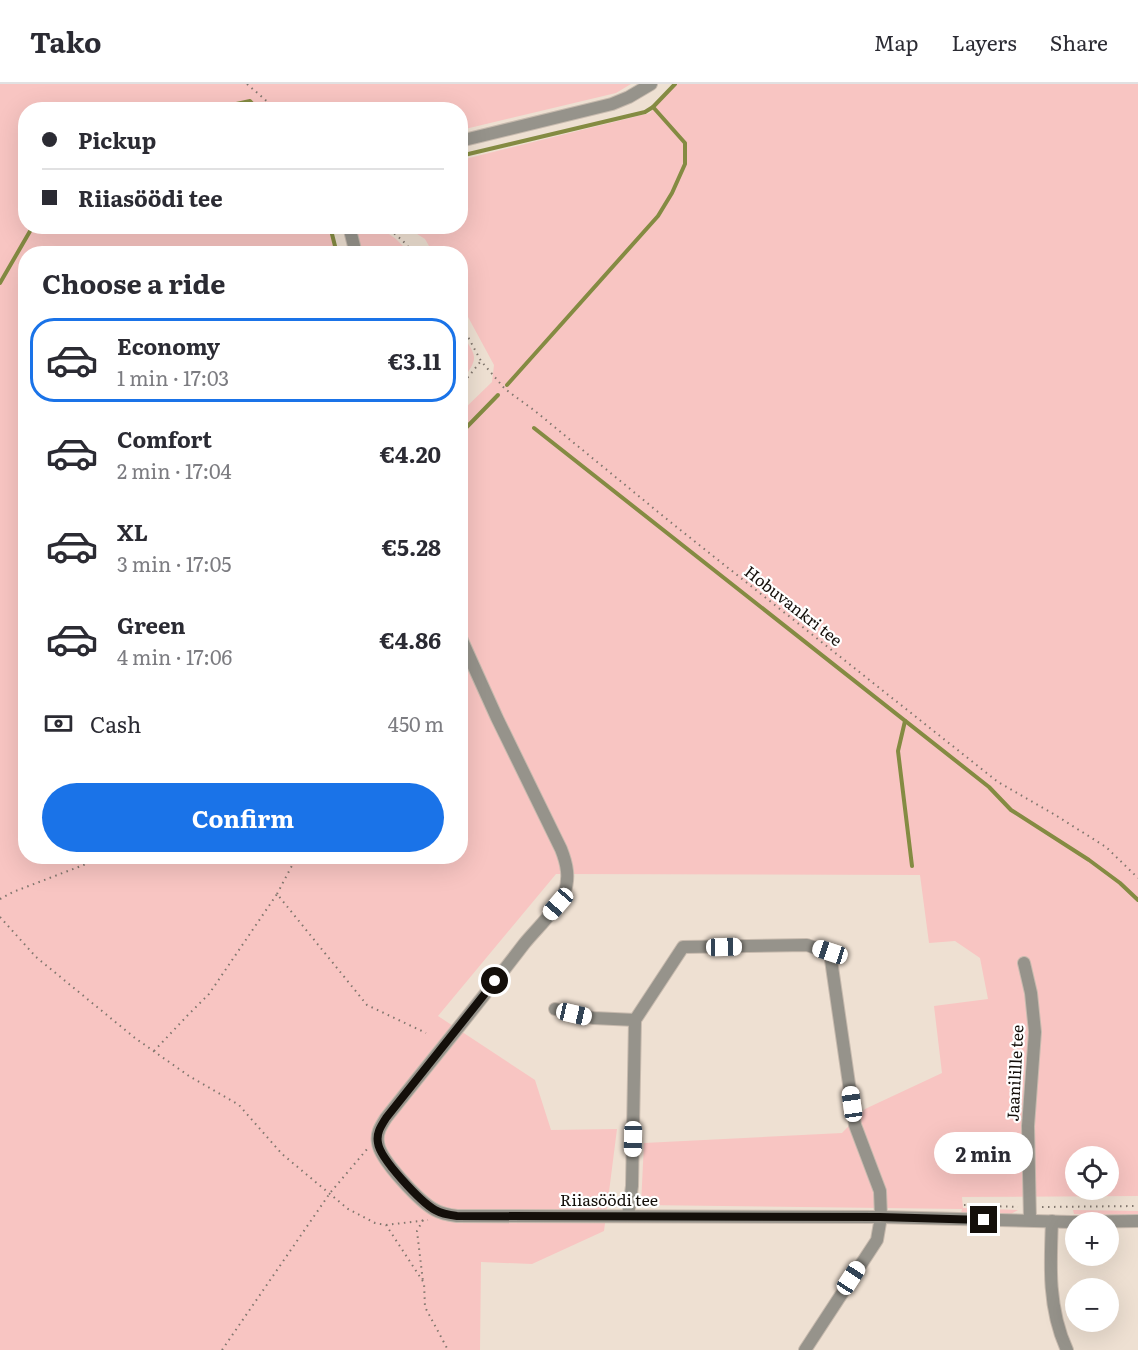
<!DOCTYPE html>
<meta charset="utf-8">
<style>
body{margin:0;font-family:Literata,serif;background:#f2f2f3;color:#2b2b33;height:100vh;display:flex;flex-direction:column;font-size:22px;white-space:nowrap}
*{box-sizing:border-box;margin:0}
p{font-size:20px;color:#7c7c81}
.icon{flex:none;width:33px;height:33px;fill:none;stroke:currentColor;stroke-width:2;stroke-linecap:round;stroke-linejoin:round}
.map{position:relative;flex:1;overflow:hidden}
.side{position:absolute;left:18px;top:162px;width:450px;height:618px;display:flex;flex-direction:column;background:#fff;border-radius:24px;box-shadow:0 6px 24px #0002}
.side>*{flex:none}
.guide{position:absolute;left:18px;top:18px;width:450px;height:132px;border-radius:24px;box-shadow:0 6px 24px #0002;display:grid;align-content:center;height:132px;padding:0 24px;background:#fff}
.tools{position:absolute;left:1065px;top:1062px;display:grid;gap:12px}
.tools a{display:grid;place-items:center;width:54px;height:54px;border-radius:50%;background:#fff;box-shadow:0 6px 24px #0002;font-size:30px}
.end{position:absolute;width:27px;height:27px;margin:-14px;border:8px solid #140f0a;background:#fff;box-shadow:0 0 0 3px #fff}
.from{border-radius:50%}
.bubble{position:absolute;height:42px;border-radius:21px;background:#fff;box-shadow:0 6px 24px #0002;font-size:20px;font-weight:700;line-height:42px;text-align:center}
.car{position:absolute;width:18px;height:36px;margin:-18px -9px;border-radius:8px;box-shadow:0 0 4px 2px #0007;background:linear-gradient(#fff 24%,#345 0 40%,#fff 0 76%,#345 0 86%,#fff 0)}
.guide b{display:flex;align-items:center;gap:21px;height:57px;font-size:22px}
.guide b+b{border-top:2px solid #e1e1e2}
.guide i{width:15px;height:15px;background:#2b2b33}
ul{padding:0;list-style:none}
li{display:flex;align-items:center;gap:18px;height:84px;margin:0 12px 9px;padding:0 12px;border:3px solid transparent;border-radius:24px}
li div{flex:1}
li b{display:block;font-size:22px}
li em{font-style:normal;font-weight:700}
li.active{border-color:#1a73e8}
li>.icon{width:54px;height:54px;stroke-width:1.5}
h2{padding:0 24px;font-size:27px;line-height:72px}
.pay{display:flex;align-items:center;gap:15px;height:66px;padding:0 24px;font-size:22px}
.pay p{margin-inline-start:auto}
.button{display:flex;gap:12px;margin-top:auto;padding:12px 24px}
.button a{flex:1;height:69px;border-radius:36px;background:#1a73e8;color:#fff;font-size:24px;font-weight:700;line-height:69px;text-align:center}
header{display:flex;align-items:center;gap:36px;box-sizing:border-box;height:84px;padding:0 30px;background:#fff;border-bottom:2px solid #e1e1e2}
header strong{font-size:28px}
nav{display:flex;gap:33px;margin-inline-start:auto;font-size:21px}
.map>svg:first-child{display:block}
.green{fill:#f8c5c2;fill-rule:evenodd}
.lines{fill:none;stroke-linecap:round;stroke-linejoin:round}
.stream{stroke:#848b42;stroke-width:4}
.minor-casing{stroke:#c7baae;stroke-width:14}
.path{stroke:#80766d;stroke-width:2;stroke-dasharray:1.5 4.5;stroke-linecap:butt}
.minor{stroke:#96938b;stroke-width:12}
.route{stroke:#140f0a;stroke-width:8}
.labels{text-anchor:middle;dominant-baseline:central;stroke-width:4.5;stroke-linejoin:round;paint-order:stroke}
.street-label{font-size:16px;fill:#140f0a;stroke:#fff}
</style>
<header>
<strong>Tako</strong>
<nav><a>Map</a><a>Layers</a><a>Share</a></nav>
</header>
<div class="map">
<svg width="1138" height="1266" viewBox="0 0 1138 1266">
<rect width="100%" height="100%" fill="#eee0d2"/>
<g class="green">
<path d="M0 0H631L616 9 461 46 460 26H26V142L331 143 336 169 26 170V772H460L461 328 492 298 494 281 461 220 460 170 433 169 425 155 406 143 460 142 461 76 650 29 664 10 674 0H1138V1112L962 1113 963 1124 1018 1126 1011 1130 961 1129 962 1125 641 1121 644 1059 842 1049 865 1025 942 989 934 922 988 915 980 874 955 857 929 859 920 791 556 790 438 932 535 996 551 1046 617 1045 604 1147 532 1180 481 1178 480 1266H0ZM1076 1072H1108V1106H1076Z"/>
<polygon points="354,143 379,143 396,155 410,169 360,169"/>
<path d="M460 246C476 274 481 271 461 298Z"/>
<polygon points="1073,1126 1138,1127 1138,1131 1074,1130"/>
</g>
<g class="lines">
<g class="stream">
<polyline points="209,26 250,17 258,26"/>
<polyline points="460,72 645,28 653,23 675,0"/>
<polyline points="330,142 337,170"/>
<polyline points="0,199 33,142"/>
<polyline points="507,301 658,132 672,109 685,80 685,59 653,23"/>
<polyline points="534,344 989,703 1011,726 1089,776 1120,799 1138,816"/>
<polyline points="460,350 498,311"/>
<polyline points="905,637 898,667 912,782"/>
</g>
<defs>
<g id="minor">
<polyline points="460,57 612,20 629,13 651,0"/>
<polyline points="349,142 356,170"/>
<path d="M460 552 497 634 561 765C567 780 570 794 564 810 557 826 535 846 524 860 479 919 432 976 386 1034 381 1042 376 1049 378 1059 380 1076 420 1118 435 1126 442 1130 449 1131 457 1132L881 1133 1071 1138 1138 1137"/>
<polyline points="1024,879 1031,909 1035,948 1028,1042 1030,1136"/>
<polyline points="555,925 593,934 635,936"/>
<polyline points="628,1132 632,1102 635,936 683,863 807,861 830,869 855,1041 880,1107 881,1133 877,1156 805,1266"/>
<path d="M1052 1137C1050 1182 1048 1225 1067 1266"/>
</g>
</defs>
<use href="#minor" class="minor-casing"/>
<g class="path">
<polyline points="247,0 277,26"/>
<polyline points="385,142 402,156 415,170"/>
<polyline points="460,238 481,277 505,305 535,327 674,441 998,698 1052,729 1106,763 1138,794"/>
<polyline points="460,303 481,277"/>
<polyline points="277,810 297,772"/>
<polyline points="0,815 13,808 107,772"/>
<polyline points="0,833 36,873 135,954 189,992 239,1021 282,1070 348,1125 375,1139 386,1141 424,1199 425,1223 448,1266"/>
<polyline points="154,967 187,932 209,910 277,810 367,921 426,949"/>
<polyline points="964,1121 1018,1123"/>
<polyline points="1042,1123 1138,1122"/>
<polyline points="423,1136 417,1147 423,1198"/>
<polyline points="386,1141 428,1136"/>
<polyline points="222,1266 330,1109 368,1064"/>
</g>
<use href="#minor" class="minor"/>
</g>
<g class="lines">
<path class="route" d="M495 897 386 1034C381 1042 376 1049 378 1059 380 1075 421 1118 435 1126 442 1130 449 1131 457 1132L880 1133 984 1136"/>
</g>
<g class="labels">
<g class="street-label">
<text transform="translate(794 521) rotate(38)">Hobuvankri tee</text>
<text transform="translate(1014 989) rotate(-87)">Jaanilille tee</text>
<text x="609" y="1115">Riiasöödi tee</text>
</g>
</g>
</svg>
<div class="tools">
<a><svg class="icon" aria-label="locate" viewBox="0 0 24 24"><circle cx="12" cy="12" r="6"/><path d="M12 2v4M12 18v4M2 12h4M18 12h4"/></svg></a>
<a>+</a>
<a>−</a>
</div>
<i class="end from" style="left:495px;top:897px"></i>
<i class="end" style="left:984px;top:1136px"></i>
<div class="bubble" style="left:934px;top:1048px;width:99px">2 min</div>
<i class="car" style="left:558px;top:820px;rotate:221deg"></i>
<i class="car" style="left:724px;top:863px;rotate:89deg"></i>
<i class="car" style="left:830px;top:868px;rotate:288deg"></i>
<i class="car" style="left:574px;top:930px;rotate:103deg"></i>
<i class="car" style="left:852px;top:1020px;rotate:352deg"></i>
<i class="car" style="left:633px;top:1055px;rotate:181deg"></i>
<i class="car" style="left:851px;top:1194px;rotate:33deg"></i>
<div class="guide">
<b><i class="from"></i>Pickup</b>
<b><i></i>Riiasöödi tee</b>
</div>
<section class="side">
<h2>Choose a ride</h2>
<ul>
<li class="active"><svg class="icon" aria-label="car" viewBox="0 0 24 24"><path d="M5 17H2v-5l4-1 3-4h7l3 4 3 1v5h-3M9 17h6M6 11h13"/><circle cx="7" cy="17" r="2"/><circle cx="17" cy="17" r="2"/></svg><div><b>Economy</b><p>1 min · 17:03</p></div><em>€3.11</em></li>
<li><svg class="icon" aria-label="car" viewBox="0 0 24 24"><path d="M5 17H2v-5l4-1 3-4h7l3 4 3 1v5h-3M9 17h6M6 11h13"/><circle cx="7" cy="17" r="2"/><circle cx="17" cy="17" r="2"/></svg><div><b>Comfort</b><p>2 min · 17:04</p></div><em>€4.20</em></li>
<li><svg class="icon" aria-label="car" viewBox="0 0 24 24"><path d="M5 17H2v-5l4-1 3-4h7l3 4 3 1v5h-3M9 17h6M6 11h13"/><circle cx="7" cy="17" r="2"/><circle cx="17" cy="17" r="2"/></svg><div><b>XL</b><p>3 min · 17:05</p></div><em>€5.28</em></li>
<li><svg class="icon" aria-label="car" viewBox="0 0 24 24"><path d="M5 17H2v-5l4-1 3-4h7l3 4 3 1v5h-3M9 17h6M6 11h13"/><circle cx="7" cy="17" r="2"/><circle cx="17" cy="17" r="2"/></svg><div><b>Green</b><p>4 min · 17:06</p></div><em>€4.86</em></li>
</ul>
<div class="pay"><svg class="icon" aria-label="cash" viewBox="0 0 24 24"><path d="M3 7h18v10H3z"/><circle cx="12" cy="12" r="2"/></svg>Cash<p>450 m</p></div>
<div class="button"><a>Confirm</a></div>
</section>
</div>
